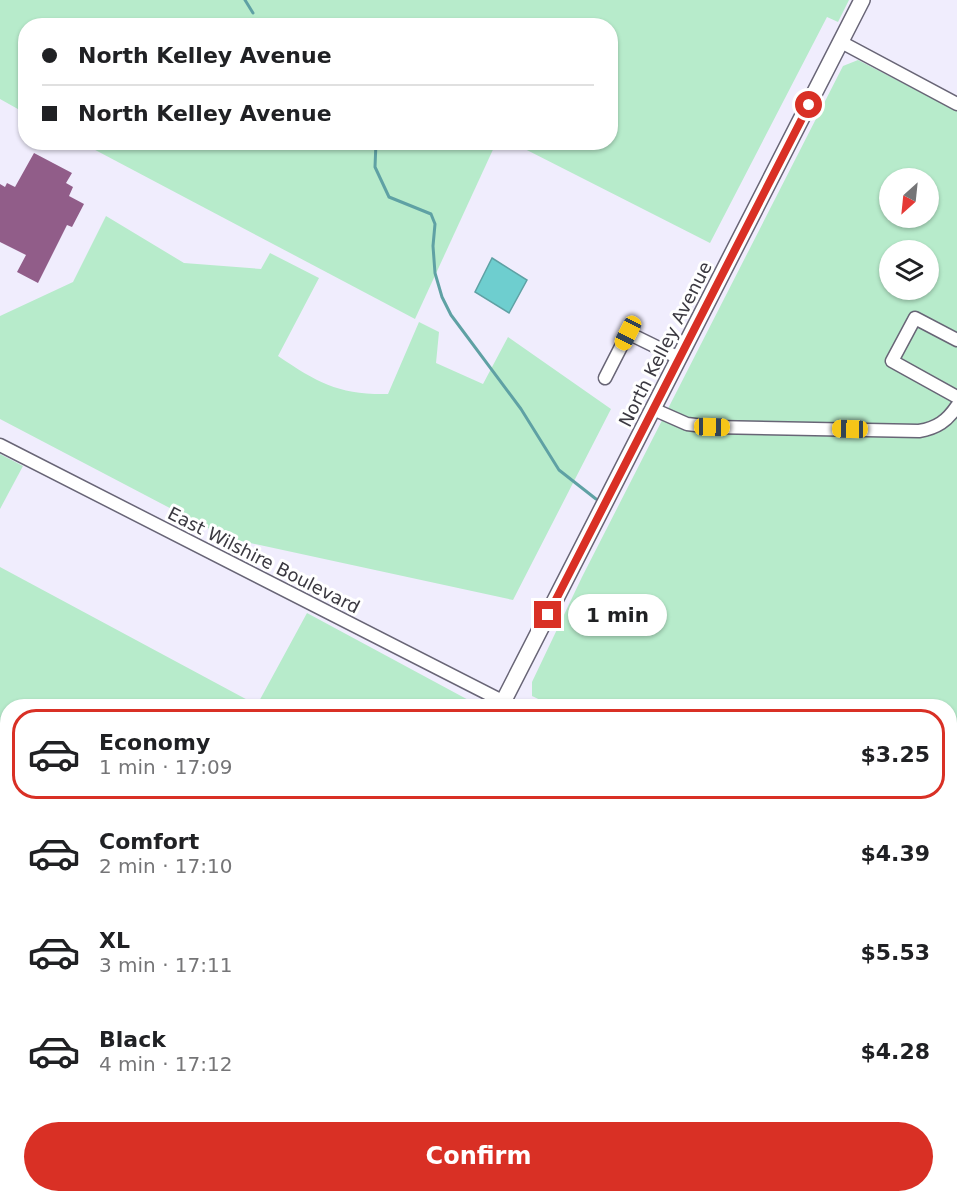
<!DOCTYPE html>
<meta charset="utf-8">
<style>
body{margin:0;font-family:"DejaVu Sans",sans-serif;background:#f2f2f2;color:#202124;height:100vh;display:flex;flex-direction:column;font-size:22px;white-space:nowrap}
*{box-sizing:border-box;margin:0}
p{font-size:20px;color:#757577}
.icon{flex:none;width:33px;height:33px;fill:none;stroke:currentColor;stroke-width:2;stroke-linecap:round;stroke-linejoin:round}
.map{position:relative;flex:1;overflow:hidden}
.side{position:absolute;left:0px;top:699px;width:957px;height:504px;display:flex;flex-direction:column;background:#fff;border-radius:24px 24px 0 0;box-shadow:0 2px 4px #0004}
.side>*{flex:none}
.guide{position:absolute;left:18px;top:18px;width:600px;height:132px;border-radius:24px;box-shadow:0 2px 4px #0004;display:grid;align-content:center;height:132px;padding:0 24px;background:#fff}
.needle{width:39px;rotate:207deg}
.tools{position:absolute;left:879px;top:168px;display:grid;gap:12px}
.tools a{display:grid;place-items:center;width:60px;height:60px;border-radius:50%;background:#fff;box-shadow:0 2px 4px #0004;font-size:30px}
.end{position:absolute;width:27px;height:27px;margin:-14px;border:8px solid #d93025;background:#fff;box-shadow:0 0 0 3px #fff}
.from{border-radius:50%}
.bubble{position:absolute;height:42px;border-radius:21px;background:#fff;box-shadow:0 2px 4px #0004;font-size:20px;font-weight:700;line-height:42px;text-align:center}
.car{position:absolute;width:18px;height:36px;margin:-18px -9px;border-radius:8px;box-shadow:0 0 4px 2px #0007;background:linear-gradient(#f5c518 24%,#345 0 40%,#f5c518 0 76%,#345 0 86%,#f5c518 0)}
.guide b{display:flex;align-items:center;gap:21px;height:57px;font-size:22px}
.guide b+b{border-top:2px solid #e0e0e0}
.guide i{width:15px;height:15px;background:#202124}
ul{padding:10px 0 0;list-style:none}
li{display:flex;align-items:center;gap:18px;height:90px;margin:0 12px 9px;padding:0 12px;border:3px solid transparent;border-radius:24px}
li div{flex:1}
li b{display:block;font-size:22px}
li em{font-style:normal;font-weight:700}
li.current{border-color:#d93025}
li>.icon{width:54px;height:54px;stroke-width:1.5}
.primary-button{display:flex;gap:12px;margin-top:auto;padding:12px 24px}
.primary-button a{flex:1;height:69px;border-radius:36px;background:#d93025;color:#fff;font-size:24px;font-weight:700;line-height:69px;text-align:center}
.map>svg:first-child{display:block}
.green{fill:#b7ebcb;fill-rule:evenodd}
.water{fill:#6ececf;stroke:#5fa1a4;stroke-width:1.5}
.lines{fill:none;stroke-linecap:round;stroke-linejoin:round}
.stream{stroke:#5fa1a4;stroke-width:3}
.building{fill:#915d89}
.minor-casing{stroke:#686576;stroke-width:15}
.major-casing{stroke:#686576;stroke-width:18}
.path{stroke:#918e9a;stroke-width:2;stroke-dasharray:4.5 3;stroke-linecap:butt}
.minor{stroke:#fff;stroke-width:12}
.major{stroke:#fff;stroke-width:15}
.route{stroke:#d93025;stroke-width:8}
.labels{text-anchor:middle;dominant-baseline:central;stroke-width:6;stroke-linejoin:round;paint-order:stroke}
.street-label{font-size:18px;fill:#3b3941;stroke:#fff}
</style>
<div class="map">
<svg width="957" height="1203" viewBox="0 0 957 1203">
<rect width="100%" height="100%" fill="#f0edfd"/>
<g class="green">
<polygon points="0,0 849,0 838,22 827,17 710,243 513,143 610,142 610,26 26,26 25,113 0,99"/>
<path d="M858 60 957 111V917L950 913V706H553L532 696V682L582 577 843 66ZM890 178H928V218H890ZM890 250H928V290H890Z"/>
<polygon points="82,143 496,143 415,319"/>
<path d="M106 216 184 263 261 269 270 253 319 278 278 356C318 383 339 395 388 394L419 322 439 332 436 363 483 384 508 337 611 409 513 600 227 538 0 419V316L73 282Z"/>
<polygon points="0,454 23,466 0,509"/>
<polygon points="0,567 257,705 307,613 474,703 473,706 8,706 8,1196 154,1196 157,1203 0,1203"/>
<path d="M394 1196H459L460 1200C439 1203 413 1203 394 1196Z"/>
</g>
<polygon class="water" points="492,258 527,280 509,313 475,292"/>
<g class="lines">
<g class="stream">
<polyline points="245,0 253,13"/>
<polyline points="376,142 375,167 389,197 431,214 435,224 433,246 435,273 442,297 451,315 521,409 559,470 596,499"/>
<polyline points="0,1042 8,1041"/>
<polyline points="950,1134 957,1138"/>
<polyline points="109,1196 113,1203"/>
</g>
</g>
<polygon class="building" points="34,153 72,173 66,183 73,187 69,196 84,204 72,227 67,225 38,283 17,272 26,255 0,242 0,184 5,187 7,183 15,187"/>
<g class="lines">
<defs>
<g id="minor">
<polyline points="841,42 957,104"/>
<polyline points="957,340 915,318 892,361 957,397"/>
<polyline points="605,378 628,333 679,358"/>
<path d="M653 409 687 424 712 427 919 431C937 428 947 421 957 406"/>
<polyline points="0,445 512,706"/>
<polyline points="950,929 957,933"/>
<polyline points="950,1070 957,1050"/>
<polyline points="950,1112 957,1116"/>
<polyline points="950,1154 957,1158"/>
<polyline points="541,1203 544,1196"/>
<polyline points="931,1203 957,1194"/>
</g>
<g id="major">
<polyline points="501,706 862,0"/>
<polyline points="510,1203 510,1196"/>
</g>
</defs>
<use href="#minor" class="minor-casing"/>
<use href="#major" class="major-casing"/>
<polyline class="path" points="899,1203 922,1196"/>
<use href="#minor" class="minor"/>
<use href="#major" class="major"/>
</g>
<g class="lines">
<polyline class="route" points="548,615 809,105"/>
</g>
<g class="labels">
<g class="street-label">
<text transform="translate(665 344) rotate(-63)">North Kelley Avenue</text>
<text transform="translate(264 560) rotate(27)">East Wilshire Boulevard</text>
</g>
</g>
</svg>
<div class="tools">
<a><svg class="needle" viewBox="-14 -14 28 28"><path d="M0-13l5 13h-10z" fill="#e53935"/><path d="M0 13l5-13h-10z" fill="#757577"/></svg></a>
<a><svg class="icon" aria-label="layers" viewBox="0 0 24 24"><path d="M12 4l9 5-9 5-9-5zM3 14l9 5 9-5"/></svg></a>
</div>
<i class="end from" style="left:809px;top:105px"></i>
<i class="end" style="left:548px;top:615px"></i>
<div class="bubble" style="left:568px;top:594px;width:99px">1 min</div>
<i class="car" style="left:628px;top:333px;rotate:207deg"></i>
<i class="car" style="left:712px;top:427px;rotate:91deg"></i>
<i class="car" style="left:850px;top:429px;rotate:271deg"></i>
<div class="guide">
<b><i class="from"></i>North Kelley Avenue</b>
<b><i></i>North Kelley Avenue</b>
</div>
<section class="side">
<ul>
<li class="current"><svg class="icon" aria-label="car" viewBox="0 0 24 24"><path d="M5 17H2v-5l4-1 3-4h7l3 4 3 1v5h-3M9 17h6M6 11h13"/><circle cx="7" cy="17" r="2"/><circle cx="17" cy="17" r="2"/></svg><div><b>Economy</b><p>1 min · 17:09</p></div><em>$3.25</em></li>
<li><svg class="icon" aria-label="car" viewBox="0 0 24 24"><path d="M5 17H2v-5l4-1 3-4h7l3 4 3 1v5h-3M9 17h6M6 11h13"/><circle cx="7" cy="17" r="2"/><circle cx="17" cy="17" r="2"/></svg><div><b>Comfort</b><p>2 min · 17:10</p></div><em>$4.39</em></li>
<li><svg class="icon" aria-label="car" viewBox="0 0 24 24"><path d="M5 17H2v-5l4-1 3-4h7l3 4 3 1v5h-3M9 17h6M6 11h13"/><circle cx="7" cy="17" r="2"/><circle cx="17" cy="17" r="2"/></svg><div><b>XL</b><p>3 min · 17:11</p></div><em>$5.53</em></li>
<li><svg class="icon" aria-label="car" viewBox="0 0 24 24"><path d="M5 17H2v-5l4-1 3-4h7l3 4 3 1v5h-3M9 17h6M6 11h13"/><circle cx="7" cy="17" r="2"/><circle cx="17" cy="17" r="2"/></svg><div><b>Black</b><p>4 min · 17:12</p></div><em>$4.28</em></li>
</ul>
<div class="primary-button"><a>Confirm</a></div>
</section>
</div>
